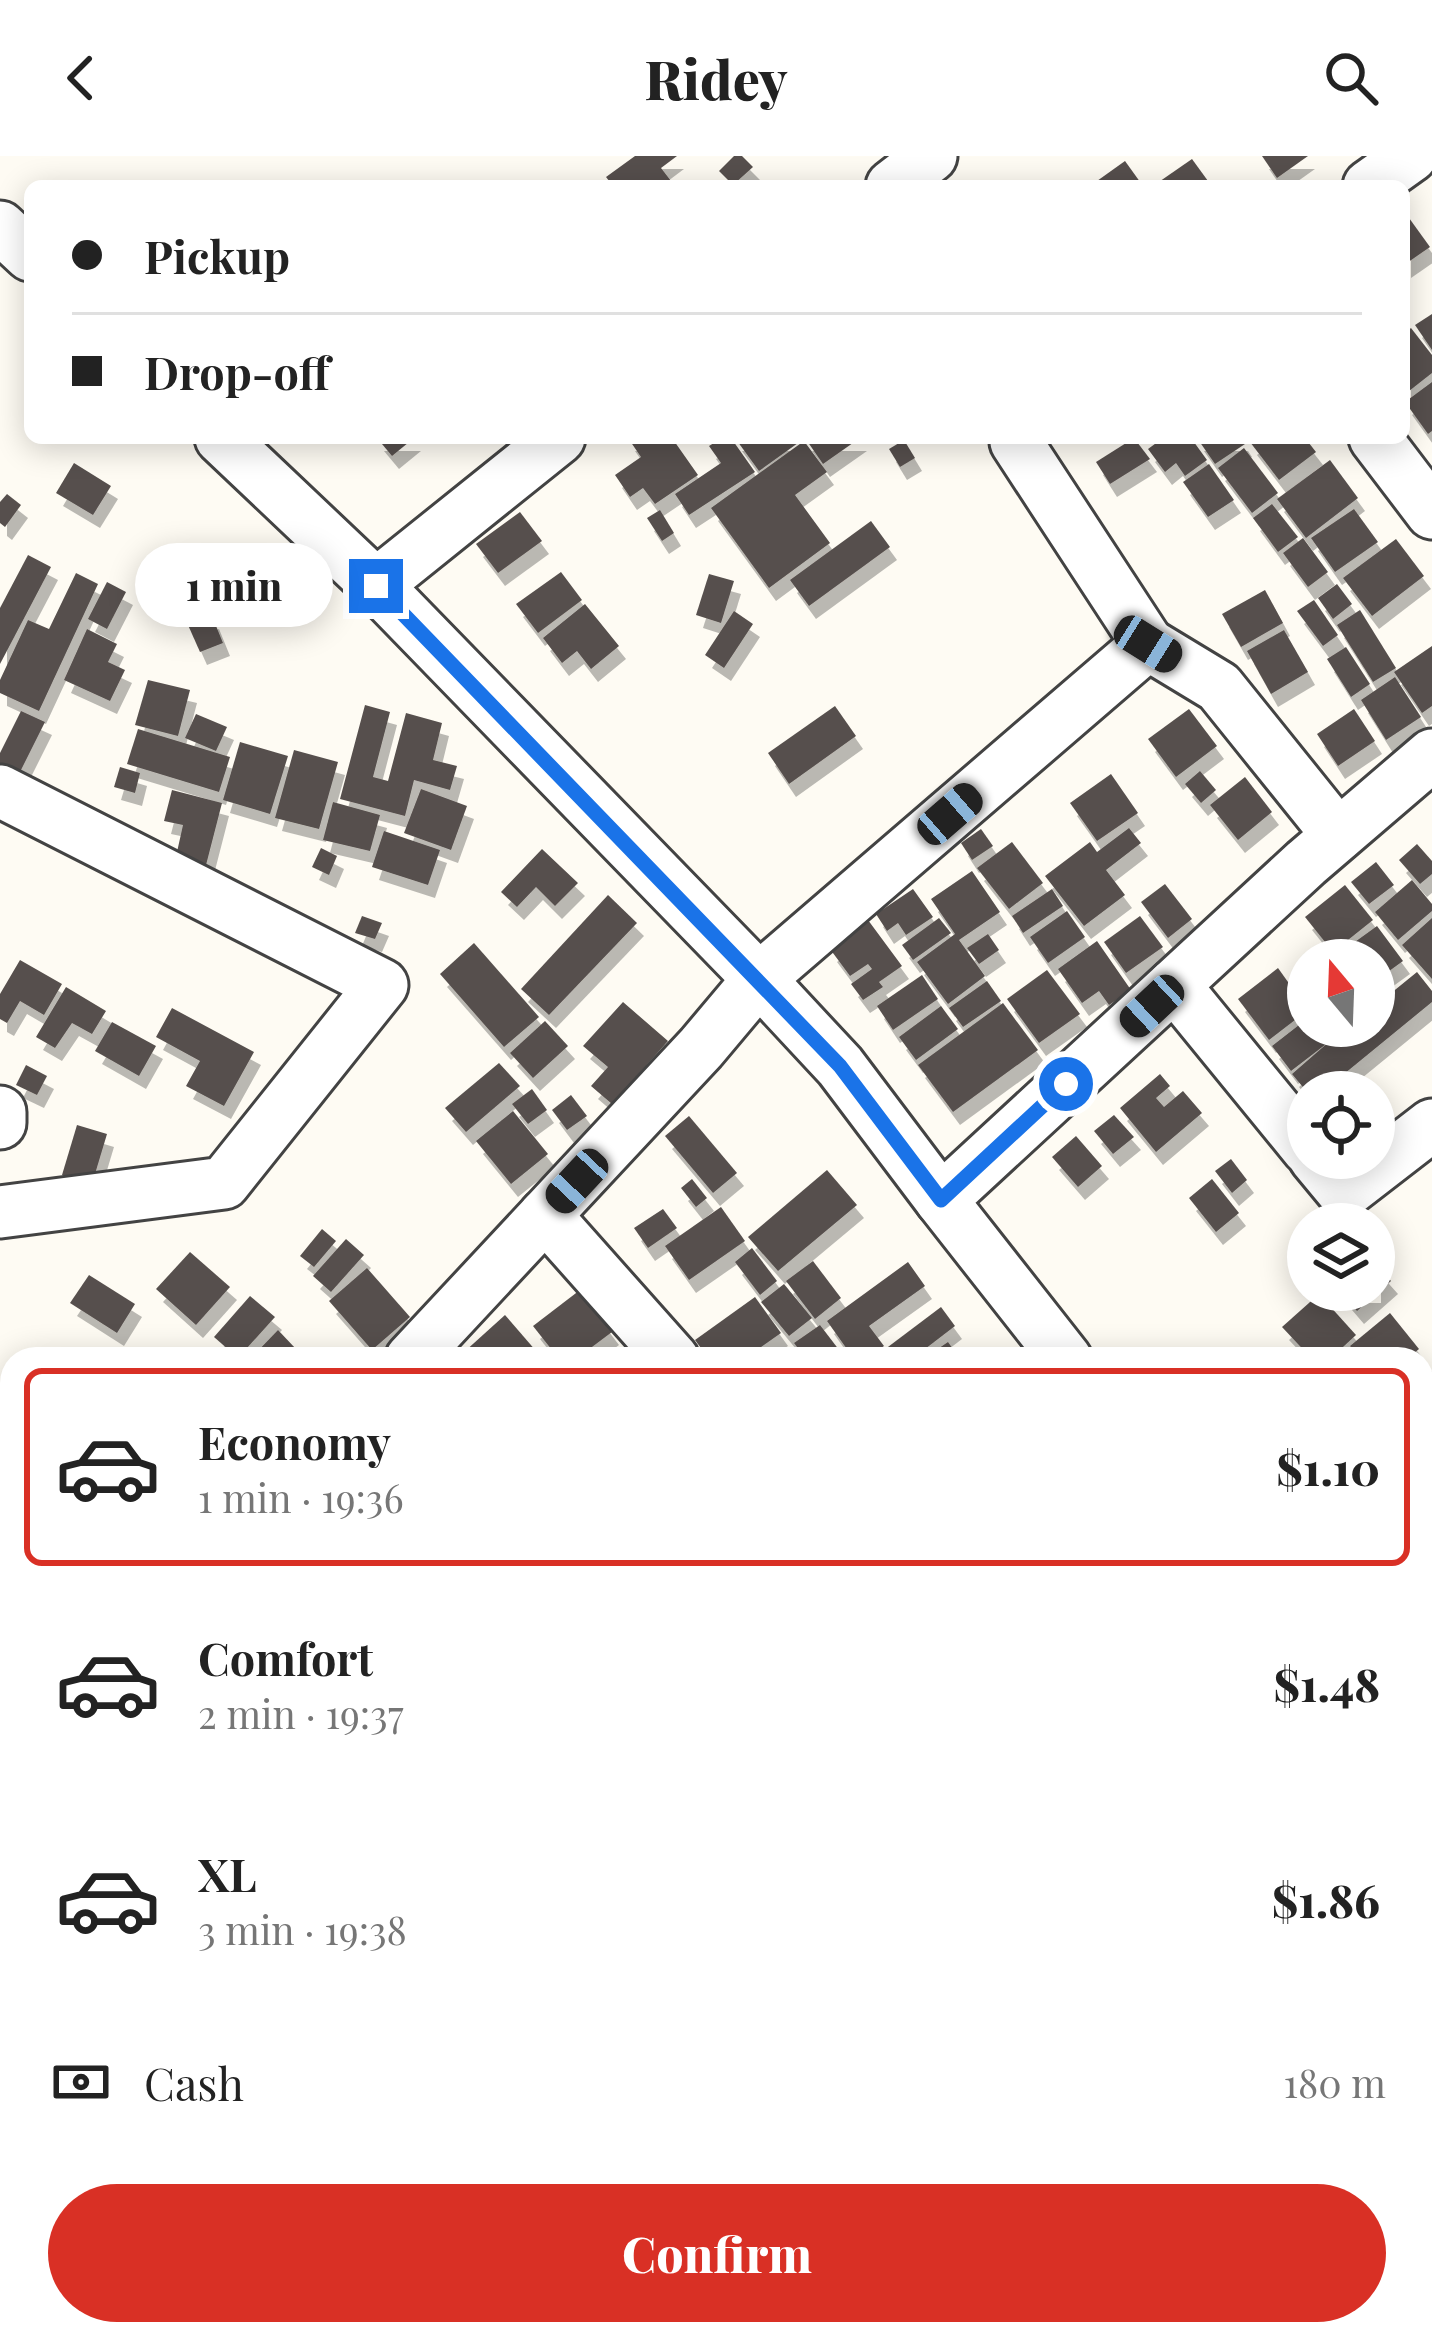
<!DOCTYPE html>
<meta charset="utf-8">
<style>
body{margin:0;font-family:"Playfair Display",serif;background:#f6f6f6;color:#222;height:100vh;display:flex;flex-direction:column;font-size:45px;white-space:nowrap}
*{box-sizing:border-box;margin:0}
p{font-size:39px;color:#767676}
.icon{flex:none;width:66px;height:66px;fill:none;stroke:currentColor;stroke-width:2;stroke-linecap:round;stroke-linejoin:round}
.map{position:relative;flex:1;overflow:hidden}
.details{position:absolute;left:0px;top:1191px;width:1434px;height:999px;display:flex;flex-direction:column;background:#fff;border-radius:36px 36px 0 0;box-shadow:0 6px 30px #0003}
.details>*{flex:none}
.top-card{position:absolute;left:24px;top:24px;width:1386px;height:264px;border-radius:18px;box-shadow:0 6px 30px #0003;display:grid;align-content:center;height:264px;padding:0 48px;background:#fff}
.needle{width:78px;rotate:341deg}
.controls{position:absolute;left:1287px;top:783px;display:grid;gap:24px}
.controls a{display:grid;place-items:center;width:108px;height:108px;border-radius:50%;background:#fff;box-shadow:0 6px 30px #0003;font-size:60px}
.end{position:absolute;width:54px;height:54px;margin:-27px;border:15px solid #1a73e8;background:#fff;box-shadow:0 0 0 6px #fff}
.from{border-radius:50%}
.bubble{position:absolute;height:84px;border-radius:42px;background:#fff;box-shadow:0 6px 30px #0003;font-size:39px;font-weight:800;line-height:84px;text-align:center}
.car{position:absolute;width:36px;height:72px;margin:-36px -18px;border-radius:15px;box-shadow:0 0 9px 3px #0007;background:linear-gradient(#222 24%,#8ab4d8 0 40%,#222 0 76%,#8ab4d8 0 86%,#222 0)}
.top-card b{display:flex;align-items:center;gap:42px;height:114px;font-size:45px}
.top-card b+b{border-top:3px solid #e0e0e0}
.top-card i{width:30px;height:30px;background:#222}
ul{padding:21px 0 0;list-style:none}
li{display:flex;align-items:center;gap:36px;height:198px;margin:0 24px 18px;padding:0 24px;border:6px solid transparent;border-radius:18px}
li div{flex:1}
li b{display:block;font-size:45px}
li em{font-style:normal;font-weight:800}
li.on{border-color:#d93025}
li>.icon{width:108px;height:108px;stroke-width:1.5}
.pay{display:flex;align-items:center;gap:30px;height:132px;padding:0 48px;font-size:45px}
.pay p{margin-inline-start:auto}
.primary-button{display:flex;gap:24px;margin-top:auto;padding:24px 48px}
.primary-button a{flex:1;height:138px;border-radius:72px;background:#d93025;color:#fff;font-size:48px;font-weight:800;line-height:138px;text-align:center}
header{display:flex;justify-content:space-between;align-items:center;height:156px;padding:0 48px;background:#fff;font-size:54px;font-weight:800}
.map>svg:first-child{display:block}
.building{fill:#57504d;filter:url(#shadow)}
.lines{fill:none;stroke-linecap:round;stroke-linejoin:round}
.minor-casing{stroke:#434343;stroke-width:57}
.minor{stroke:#fff;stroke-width:51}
.route{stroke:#1a73e8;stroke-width:15}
</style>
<header><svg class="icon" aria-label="back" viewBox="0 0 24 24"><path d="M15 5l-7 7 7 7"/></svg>Ridey<svg class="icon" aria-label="search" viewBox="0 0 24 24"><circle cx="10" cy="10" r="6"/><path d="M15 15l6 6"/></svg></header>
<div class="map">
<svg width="1432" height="2188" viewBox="0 0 1432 2188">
<defs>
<filter id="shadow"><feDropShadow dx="7" dy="13" stdDeviation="0" flood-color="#0004"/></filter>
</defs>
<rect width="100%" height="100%" fill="#fefbf3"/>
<g class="building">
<polygon points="635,0 677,0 661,12 671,25 664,30 613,30 606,21"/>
<polygon points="734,0 742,0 753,11 733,29 719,15"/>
<polygon points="1262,0 1308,0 1277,22"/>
<polygon points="1192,3 1208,25 1201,30 1153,30"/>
<polygon points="1125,5 1143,30 1090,30"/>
<polygon points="1404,55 1430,91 1404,109"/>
<polygon points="1432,158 1432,194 1415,169"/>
<polygon points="1411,172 1432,199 1432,217 1404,239 1404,178"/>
<polygon points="1432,226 1432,275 1428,278 1405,246"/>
<polygon points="377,282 414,282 392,300"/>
<polygon points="628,282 672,282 698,319 655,348 643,332 630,341 615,319 641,301"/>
<polygon points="722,282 731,282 755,316 689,359 675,338 721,307 709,290"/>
<polygon points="735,282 795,282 798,287 759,315"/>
<polygon points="805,282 860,282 823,308"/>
<polygon points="1134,282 1150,303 1110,328 1096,306"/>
<polygon points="1163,282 1191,282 1207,304 1185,320 1176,307 1165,316 1148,293"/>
<polygon points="1197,282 1241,282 1245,288 1215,308"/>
<polygon points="1255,282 1305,282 1316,296 1279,324 1250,286"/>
<polygon points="904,284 915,302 900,311 889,293"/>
<polygon points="804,285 827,316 795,339 830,387 769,432 711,352"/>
<polygon points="1244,292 1278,337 1252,357 1218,312"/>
<polygon points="1330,304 1358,342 1306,382 1277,343"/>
<polygon points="74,307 111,330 93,359 56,337"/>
<polygon points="1209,308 1234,344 1208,361 1183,326"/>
<polygon points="7,338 21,349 5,371 0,367 0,346"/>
<polygon points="1272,348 1298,381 1278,396 1253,362"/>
<polygon points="1354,353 1378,386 1335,416 1311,382"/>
<polygon points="660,354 674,377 662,385 647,362"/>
<polygon points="520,356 542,385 498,417 476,388"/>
<polygon points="871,365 890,391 809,450 790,424"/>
<polygon points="1303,382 1328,416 1308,431 1283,397"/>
<polygon points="1396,383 1424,420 1372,460 1343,422"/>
<polygon points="28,399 51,411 0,508 0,452"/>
<polygon points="561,416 582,444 538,477 516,448"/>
<polygon points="76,417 98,428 39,555 0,537 0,524 28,464 49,473"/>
<polygon points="709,418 734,425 721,467 696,459"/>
<polygon points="107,426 126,436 107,473 88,463"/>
<polygon points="1337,428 1352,448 1333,463 1318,442"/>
<polygon points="1265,434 1283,467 1241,491 1222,458"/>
<polygon points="1314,444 1338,479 1323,490 1297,455"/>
<polygon points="585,448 619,490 591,513 577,495 562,507 543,482"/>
<polygon points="1360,454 1396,512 1373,526 1337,469"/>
<polygon points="734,455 753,468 724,512 705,499"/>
<polygon points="212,460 223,487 200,496 188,469"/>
<polygon points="87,473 117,488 108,506 125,514 110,545 64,524"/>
<polygon points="1284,474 1308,516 1271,538 1247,495"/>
<polygon points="1432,490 1432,550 1422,557 1394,516"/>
<polygon points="1346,491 1370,528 1351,541 1327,503"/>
<polygon points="1395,521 1421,561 1386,584 1361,544"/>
<polygon points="148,524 190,534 178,580 135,569"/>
<polygon points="365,549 390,556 373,621 388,625 406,557 442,567 433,604 457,610 450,634 414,624 405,660 340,643"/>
<polygon points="835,550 856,580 789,628 768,597"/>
<polygon points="1189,553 1217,590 1176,621 1148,583"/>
<polygon points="1354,553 1375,585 1338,610 1317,578"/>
<polygon points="21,555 45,566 18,620 0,611 0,597"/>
<polygon points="196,558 227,571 216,595 185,582"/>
<polygon points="138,573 230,601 219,636 127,608"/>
<polygon points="240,586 288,600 270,658 223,644"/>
<polygon points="294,594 338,606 319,673 275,662"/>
<polygon points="120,611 140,617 135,637 114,631"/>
<polygon points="1200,615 1216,634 1201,647 1185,628"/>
<polygon points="1111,618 1138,657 1097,685 1070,647"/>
<polygon points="1245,621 1272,656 1238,684 1210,649"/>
<polygon points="421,633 467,650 451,694 404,677"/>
<polygon points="172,634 222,647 205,713 175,705 183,669 164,665"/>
<polygon points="333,646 380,659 370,695 323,684"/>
<polygon points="1129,672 1141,687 1106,714 1125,739 1084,770 1045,720 1090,686 1097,696"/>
<polygon points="981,673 993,690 972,704 961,687"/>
<polygon points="384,675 440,694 428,729 372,711"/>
<polygon points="1012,686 1043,727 1009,753 977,712"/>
<polygon points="1417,688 1432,705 1432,718 1420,728 1399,704"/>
<polygon points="321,692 337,700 329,719 312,711"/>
<polygon points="542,693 578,727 555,750 536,731 517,751 501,736"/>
<polygon points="1376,706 1394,729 1369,748 1351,726"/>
<polygon points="972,715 1000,756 959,784 985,820 948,848 917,806 955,778 931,743"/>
<polygon points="1412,724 1432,748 1432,755 1398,784 1375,756"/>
<polygon points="1165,728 1192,763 1168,782 1141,746"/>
<polygon points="1345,729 1373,764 1333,796 1305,761"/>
<polygon points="913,733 933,761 906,779 898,767 887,775 876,758"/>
<polygon points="1052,733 1063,750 1023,777 1012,760"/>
<polygon points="608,739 637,767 549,859 521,833"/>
<polygon points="1067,755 1085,781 1048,807 1030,781"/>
<polygon points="362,760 382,767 375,783 355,777"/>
<polygon points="1140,760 1163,791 1126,817 1104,786"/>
<polygon points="939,762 951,777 913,804 902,789"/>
<polygon points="1432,762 1432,823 1402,789"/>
<polygon points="868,764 902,810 879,826 883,831 863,844 851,828 872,813 868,808 850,820 830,793"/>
<polygon points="1377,770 1403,805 1374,826 1374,804 1330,804"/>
<polygon points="988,778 999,794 979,808 967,792"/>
<polygon points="1097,785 1131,834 1109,849 1099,835 1082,847 1058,813"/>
<polygon points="474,787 539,861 504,891 440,818"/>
<polygon points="20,804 62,828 44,859 20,845 7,867 0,863 0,838"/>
<polygon points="1278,812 1308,854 1269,884 1238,843"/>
<polygon points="1047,814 1080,858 1039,887 1007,843"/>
<polygon points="1417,816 1432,835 1432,846 1322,936 1307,936 1292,918 1330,885 1291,915 1272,890 1308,862 1308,870 1327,870 1336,882 1351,870 1374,870 1374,851"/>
<polygon points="922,819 938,843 893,874 877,850"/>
<polygon points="987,825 1001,845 963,871 949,852"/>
<polygon points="66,831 106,855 92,878 72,867 55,892 36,881"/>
<polygon points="623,846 668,885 612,948 591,930 608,911 583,890"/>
<polygon points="1003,847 1038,894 953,956 918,909"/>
<polygon points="941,850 958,873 916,904 899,881"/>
<polygon points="172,852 254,896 224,950 186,930 200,905 156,881"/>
<polygon points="545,865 568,890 533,922 510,897"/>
<polygon points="112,866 156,890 139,920 95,895"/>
<polygon points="499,907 520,930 466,976 445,952"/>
<polygon points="26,909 47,920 37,939 16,929"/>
<polygon points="1160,918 1170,930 1156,942 1164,951 1183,935 1202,957 1156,996 1120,952"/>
<polygon points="532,933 547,954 528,968 512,948"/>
<polygon points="571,939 587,960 567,974 552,954"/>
<polygon points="513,955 548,998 511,1028 476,985"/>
<polygon points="1114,959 1134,981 1113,998 1094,975"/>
<polygon points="689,960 737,1017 713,1037 665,980"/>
<polygon points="77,969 107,978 92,1028 62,1019"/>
<polygon points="1076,980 1102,1010 1078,1031 1052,1001"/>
<polygon points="1231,1003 1247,1024 1232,1037 1215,1015"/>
<polygon points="827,1014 857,1049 778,1115 748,1081"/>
<polygon points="692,1023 707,1042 696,1051 681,1032"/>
<polygon points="1212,1023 1239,1057 1216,1076 1189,1042"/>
<polygon points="721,1051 745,1085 689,1124 665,1090"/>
<polygon points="663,1053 677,1072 648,1092 634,1072"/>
<polygon points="322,1073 336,1085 314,1111 300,1100"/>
<polygon points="346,1083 364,1099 331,1136 313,1120"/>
<polygon points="752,1092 777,1125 760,1139 735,1106"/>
<polygon points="190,1096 230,1131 196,1169 156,1133"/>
<polygon points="813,1105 841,1142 815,1163 786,1125"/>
<polygon points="908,1106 925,1130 869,1170 884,1190 866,1203 854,1203 827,1165"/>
<polygon points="1374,1106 1391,1125 1357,1155 1339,1134 1374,1134"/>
<polygon points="367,1112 410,1161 372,1194 329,1145"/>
<polygon points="89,1119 135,1148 117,1177 70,1147"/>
<polygon points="784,1128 812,1162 789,1180 761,1146"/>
<polygon points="580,1134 612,1176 576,1203 559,1203 533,1170"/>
<polygon points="1319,1138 1356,1179 1330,1203 1312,1203 1282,1171"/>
<polygon points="250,1140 275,1161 238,1202 214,1181"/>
<polygon points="755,1141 781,1177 744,1203 709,1203 695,1184"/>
<polygon points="941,1151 955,1170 912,1203 872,1203"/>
<polygon points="1390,1157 1419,1193 1407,1203 1361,1203 1350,1190"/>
<polygon points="505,1159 543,1203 468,1203 463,1197"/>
<polygon points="820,1169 846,1203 806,1203 794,1187"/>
<polygon points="278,1174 296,1193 286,1203 250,1203"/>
<polygon points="948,1186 960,1203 923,1203"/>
<polygon points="1422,1205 1432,1216 1432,1262 1422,1271"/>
<polygon points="1432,1354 1432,1391 1422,1380 1422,1362"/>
<polygon points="0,1508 12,1523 12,1577 0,1563"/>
<polygon points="5,1786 12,1790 12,1850 0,1843 0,1794"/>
<polygon points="1422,1814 1432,1827 1432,1915 1422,1902"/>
<polygon points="1422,1905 1432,1918 1432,1937 1422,1945"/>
<polygon points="1426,1955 1432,1963 1432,1980 1422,1987 1422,1958"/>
<polygon points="8,2178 53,2178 61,2187 71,2178 118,2178 106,2188 17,2188"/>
<polygon points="297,2178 378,2178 367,2188 286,2188"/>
<polygon points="398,2178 451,2178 439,2188 407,2188"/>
<polygon points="582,2178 616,2178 623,2188 590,2188"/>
<polygon points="686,2178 778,2178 764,2188 693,2188"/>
<polygon points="1089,2178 1131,2178 1141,2188 1079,2188"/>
</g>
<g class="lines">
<defs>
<g id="minor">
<polyline points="892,30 931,0"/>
<polyline points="1369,30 1411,0"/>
<polyline points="0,71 30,99"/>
<polyline points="221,282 376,429 559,282"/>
<polyline points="1375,282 1432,357"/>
<polyline points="376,429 759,823 701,892 411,1203"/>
<polyline points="1148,488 1219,531 1338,679"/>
<polyline points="0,635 382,829 224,1027 0,1056"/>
<polyline points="1174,829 1308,993"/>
<polyline points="0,956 0,967"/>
<polyline points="1315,1002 1344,1037 1432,969"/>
<polyline points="941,1044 840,910 759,823 1148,488 1016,286 1021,282"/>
<polyline points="545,1059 673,1203"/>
<polyline points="1066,1203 941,1044 1306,707 1432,599"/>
<polyline points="1422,1426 1432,1419"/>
<polyline points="0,1608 12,1626"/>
<polyline points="1422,1667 1432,1680"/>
<polyline points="1422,1765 1432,1756"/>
<polyline points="0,2117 12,2084"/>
<polyline points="176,2178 184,2188"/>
<polyline points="851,2178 858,2188"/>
<polyline points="491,2188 503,2178"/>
<polyline points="902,2188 914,2178"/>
</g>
</defs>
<use href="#minor" class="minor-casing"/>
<use href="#minor" class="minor"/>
</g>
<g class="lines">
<polyline class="route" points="376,430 840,910 941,1044 1066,928"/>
</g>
</svg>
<div class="controls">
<a><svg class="needle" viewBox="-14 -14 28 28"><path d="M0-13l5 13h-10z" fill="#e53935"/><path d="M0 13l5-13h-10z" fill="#767676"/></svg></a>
<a><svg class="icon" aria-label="locate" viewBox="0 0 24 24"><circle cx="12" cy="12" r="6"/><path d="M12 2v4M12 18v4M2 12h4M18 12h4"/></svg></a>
<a><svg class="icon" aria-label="layers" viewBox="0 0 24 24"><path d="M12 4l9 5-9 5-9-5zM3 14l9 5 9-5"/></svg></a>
</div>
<i class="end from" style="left:1066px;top:928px"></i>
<i class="end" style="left:376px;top:430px"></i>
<div class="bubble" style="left:135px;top:387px;width:198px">1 min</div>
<i class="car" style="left:1148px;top:488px;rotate:122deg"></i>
<i class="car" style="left:950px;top:658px;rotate:49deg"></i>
<i class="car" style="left:1152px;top:850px;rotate:227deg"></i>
<i class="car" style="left:577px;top:1025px;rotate:223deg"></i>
<div class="top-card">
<b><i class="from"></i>Pickup</b>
<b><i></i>Drop-off</b>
</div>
<section class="details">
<ul>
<li class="on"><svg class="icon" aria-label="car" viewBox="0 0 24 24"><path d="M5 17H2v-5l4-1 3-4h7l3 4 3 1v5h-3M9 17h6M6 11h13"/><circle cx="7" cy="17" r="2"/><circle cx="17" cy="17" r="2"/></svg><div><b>Economy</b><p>1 min · 19:36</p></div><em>$1.10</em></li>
<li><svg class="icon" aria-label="car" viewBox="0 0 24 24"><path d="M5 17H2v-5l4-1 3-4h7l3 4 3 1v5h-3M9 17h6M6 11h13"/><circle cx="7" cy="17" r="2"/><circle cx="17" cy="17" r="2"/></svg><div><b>Comfort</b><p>2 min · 19:37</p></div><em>$1.48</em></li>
<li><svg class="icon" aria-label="car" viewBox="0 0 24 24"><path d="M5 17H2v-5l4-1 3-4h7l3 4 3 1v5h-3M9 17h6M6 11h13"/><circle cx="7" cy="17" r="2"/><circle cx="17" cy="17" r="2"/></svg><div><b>XL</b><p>3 min · 19:38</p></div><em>$1.86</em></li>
</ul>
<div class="pay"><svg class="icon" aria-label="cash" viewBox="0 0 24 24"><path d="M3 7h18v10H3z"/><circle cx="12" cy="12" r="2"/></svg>Cash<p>180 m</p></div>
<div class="primary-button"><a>Confirm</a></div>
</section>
</div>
